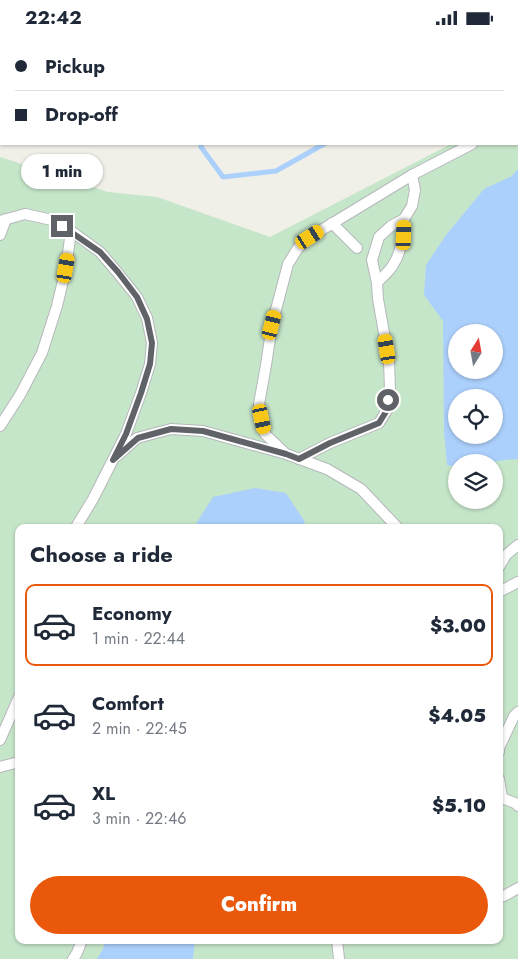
<!DOCTYPE html>
<meta charset="utf-8">
<style>
body{margin:0;font-family:Jost,sans-serif;background:#f6f6f7;color:#1f2937;height:100vh;display:flex;flex-direction:column;font-size:19px;white-space:nowrap}
*{box-sizing:border-box;margin:0}
p{font-size:16px;color:#747a83}
.icon{flex:none;width:28px;height:28px;fill:none;stroke:currentColor;stroke-width:2;stroke-linecap:round;stroke-linejoin:round}
.map{position:relative;flex:1;overflow:hidden}
.sheet{position:absolute;left:15px;top:489px;width:488px;height:420px;display:flex;flex-direction:column;background:#fff;border-radius:10px;box-shadow:0 1px 4px #0004}
.sheet>*{flex:none}
.guide{position:absolute;left:0px;top:0px;width:519px;height:110px;box-shadow:0 1px 4px #0004;display:grid;align-content:center;height:110px;padding:0 15px;background:#fff}
.needle{width:32px;rotate:11deg}
.tools{position:absolute;left:448px;top:289px;display:grid;gap:10px}
.tools a{display:grid;place-items:center;width:55px;height:55px;border-radius:50%;background:#fff;box-shadow:0 1px 4px #0004;font-size:25px}
.end{position:absolute;width:22px;height:22px;margin:-11px;border:6px solid #5f6267;background:#fff;box-shadow:0 0 0 2px #fff}
.from{border-radius:50%}
.bubble{position:absolute;height:35px;border-radius:18px;background:#fff;box-shadow:0 1px 4px #0004;font-size:16px;font-weight:800;line-height:35px;text-align:center}
.car{position:absolute;width:15px;height:30px;margin:-15px -8px;border-radius:6px;box-shadow:0 0 4px 1px #0007;background:linear-gradient(#f5c518 24%,#345 0 40%,#f5c518 0 76%,#345 0 86%,#f5c518 0)}
.guide b{display:flex;align-items:center;gap:18px;height:48px;font-size:19px}
.guide b+b{border-top:1px solid #e0e1e3}
.guide i{width:12px;height:12px;background:#1f2937}
ul{padding:0;list-style:none}
li{display:flex;align-items:center;gap:15px;height:82px;margin:0 10px 8px;padding:0 5px;border:2px solid transparent;border-radius:10px}
li div{flex:1}
li b{display:block;font-size:19px}
li em{font-style:normal;font-weight:800}
li.selected{border-color:#ea580c}
li>.icon{width:45px;height:45px;stroke-width:1.5}
h2{padding:0 15px;font-size:22px;line-height:60px}
.primary-button{display:flex;gap:10px;margin-top:auto;padding:10px 15px}
.primary-button a{flex:1;height:58px;border-radius:30px;background:#ea580c;color:#fff;font-size:20px;font-weight:800;line-height:58px;text-align:center}
.status{display:flex;justify-content:space-between;align-items:center;height:35px;padding:0 25px;background:#fff;direction:ltr}
.status svg{height:14px;fill:currentColor}
.map>svg:first-child{display:block}
.green{fill:#c6e6c9;fill-rule:evenodd}
.water{fill:#acd0fc;fill-rule:evenodd}
.lines{fill:none;stroke-linecap:round;stroke-linejoin:round}
.stream{stroke:#acd0fc;stroke-width:5}
.service-casing{stroke:#b5b7bb;stroke-width:12}
.service{stroke:#fff;stroke-width:10}
.route{stroke:#5f6267;stroke-width:6}
</style>
<div class="status"><b>22:42</b><svg viewBox="0 0 49 12"><path d="M0 12V9h3v3zM5 12V6h3v6zM10 12V3h3v9zM15 12V0h3v12zM26 1h20v11H26zM47 4h2v5h-2z"/></svg></div>
<div class="map">
<svg width="518" height="924" viewBox="0 0 518 924">
<rect width="100%" height="100%" fill="#f0efe8"/>
<path class="green" d="M518 74V924H0V122L108 157 157 162 270 202 451 109H518ZM456 298H494V335H456ZM456 362H494V400H456ZM456 428H494V465H456ZM19 492H499V905H19Z"/>
<g class="water">
<path d="M518 134V424L505 425 493 427 456 428V432L447 430 444 398 443 286 424 260 426 230 446 200 484 154 512 141ZM456 298H494V335H456ZM456 362H494V400H456Z"/>
<polygon points="255,453 286,458 305,487 302,492 194,492 213,462"/>
<polygon points="106,905 195,905 193,924 97,924 103,914"/>
</g>
<g class="lines">
<g class="stream">
<polyline points="199,0 199,1"/>
<polyline points="441,1 442,0"/>
<polyline points="201,109 201,112 223,142 276,136 324,109"/>
</g>
<defs>
<g id="service">
<polyline points="0,186 25,179 52,185 71,196 100,217 117,237 137,262 147,283 152,308 150,329 141,358 126,399 93,464 76,492"/>
<polyline points="332,188 357,213"/>
<polyline points="0,200 6,184"/>
<path d="M377 248C382 242 389 237 393 230 402 216 403 200 404 184"/>
<polyline points="0,391 20,360 42,318 57,271 66,233 71,196"/>
<polyline points="286,419 265,399 259,369 266,330 272,290 288,229 298,213 310,202 412,140 472,109"/>
<polyline points="117,421 137,403 171,394 203,396 286,419 327,434 361,454 397,492"/>
<polyline points="299,424 330,408 379,388 387,375 390,355 389,326 378,264 377,248 372,225 379,202 391,191 404,184 412,171 415,155 412,140"/>
<polyline points="499,532 506,520 518,510"/>
<polyline points="499,557 518,547"/>
<polyline points="0,705 19,662"/>
<polyline points="499,717 499,713 514,681 518,677"/>
<polyline points="0,732 19,727"/>
<polyline points="499,744 502,762"/>
<polyline points="499,762 515,768 518,771"/>
<polyline points="499,862 504,861 518,853"/>
<polyline points="337,905 339,924"/>
<polyline points="73,924 77,918 82,905"/>
</g>
</defs>
<use href="#service" class="service-casing"/>
<use href="#service" class="service"/>
</g>
<g class="lines">
<polyline class="route" points="62,191 100,217 118,237 137,262 147,284 152,308 150,329 141,358 126,399 113,425 138,403 171,394 203,396 286,419 299,424 330,408 379,388 387,375 388,365"/>
</g>
</svg>
<div class="tools">
<a><svg class="needle" viewBox="-14 -14 28 28"><path d="M0-13l5 13h-10z" fill="#e53935"/><path d="M0 13l5-13h-10z" fill="#747a83"/></svg></a>
<a><svg class="icon" aria-label="locate" viewBox="0 0 24 24"><circle cx="12" cy="12" r="6"/><path d="M12 2v4M12 18v4M2 12h4M18 12h4"/></svg></a>
<a><svg class="icon" aria-label="layers" viewBox="0 0 24 24"><path d="M12 4l9 5-9 5-9-5zM3 14l9 5 9-5"/></svg></a>
</div>
<i class="end from" style="left:388px;top:365px"></i>
<i class="end" style="left:62px;top:191px"></i>
<div class="bubble" style="left:21px;top:119px;width:82px">1 min</div>
<i class="car" style="left:404px;top:200px;rotate:2deg"></i>
<i class="car" style="left:310px;top:202px;rotate:58deg"></i>
<i class="car" style="left:66px;top:233px;rotate:10deg"></i>
<i class="car" style="left:272px;top:290px;rotate:14deg"></i>
<i class="car" style="left:387px;top:314px;rotate:351deg"></i>
<i class="car" style="left:262px;top:384px;rotate:168deg"></i>
<div class="guide">
<b><i class="from"></i>Pickup</b>
<b><i></i>Drop-off</b>
</div>
<section class="sheet">
<h2>Choose a ride</h2>
<ul>
<li class="selected"><svg class="icon" aria-label="car" viewBox="0 0 24 24"><path d="M5 17H2v-5l4-1 3-4h7l3 4 3 1v5h-3M9 17h6M6 11h13"/><circle cx="7" cy="17" r="2"/><circle cx="17" cy="17" r="2"/></svg><div><b>Economy</b><p>1 min · 22:44</p></div><em>$3.00</em></li>
<li><svg class="icon" aria-label="car" viewBox="0 0 24 24"><path d="M5 17H2v-5l4-1 3-4h7l3 4 3 1v5h-3M9 17h6M6 11h13"/><circle cx="7" cy="17" r="2"/><circle cx="17" cy="17" r="2"/></svg><div><b>Comfort</b><p>2 min · 22:45</p></div><em>$4.05</em></li>
<li><svg class="icon" aria-label="car" viewBox="0 0 24 24"><path d="M5 17H2v-5l4-1 3-4h7l3 4 3 1v5h-3M9 17h6M6 11h13"/><circle cx="7" cy="17" r="2"/><circle cx="17" cy="17" r="2"/></svg><div><b>XL</b><p>3 min · 22:46</p></div><em>$5.10</em></li>
</ul>
<div class="primary-button"><a>Confirm</a></div>
</section>
</div>
